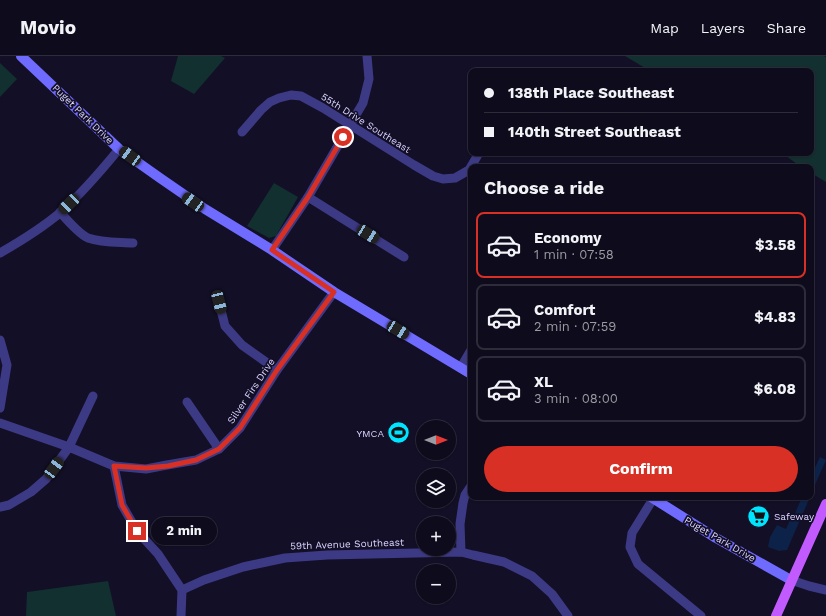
<!DOCTYPE html>
<meta charset="utf-8">
<style>
body{margin:0;font-family:"Work Sans",sans-serif;background:#1c1929;color:#f1f3f6;height:100vh;display:flex;flex-direction:column;font-size:15px;white-space:nowrap}
*{box-sizing:border-box;margin:0}
p{font-size:13px;color:#9b9ba3}
.icon{flex:none;width:22px;height:22px;fill:none;stroke:currentColor;stroke-width:2;stroke-linecap:round;stroke-linejoin:round}
.map{position:relative;flex:1;overflow:hidden}
.details{position:absolute;left:468px;top:108px;width:346px;height:336px;display:flex;flex-direction:column;background:#0e0b1c;border-radius:8px;box-shadow:0 1px 3px #0004,0 0 0 1px #2e2b3b}
.details>*{flex:none}
.guide{position:absolute;left:468px;top:12px;width:346px;height:88px;border-radius:8px;box-shadow:0 1px 3px #0004,0 0 0 1px #2e2b3b;display:grid;align-content:center;height:88px;padding:0 16px;background:#0e0b1c}
.needle{width:26px;rotate:90deg}
.buttons{position:absolute;left:416px;top:364px;display:grid;gap:8px}
.buttons a{display:grid;place-items:center;width:40px;height:40px;border-radius:50%;background:#0e0b1c;box-shadow:0 1px 3px #0004,0 0 0 1px #2e2b3b;font-size:20px}
.end{position:absolute;width:18px;height:18px;margin:-9px;border:5px solid #d93025;background:#fff;box-shadow:0 0 0 2px #fff}
.from{border-radius:50%}
.bubble{position:absolute;height:28px;border-radius:14px;background:#0e0b1c;box-shadow:0 1px 3px #0004,0 0 0 1px #2e2b3b;font-size:13px;font-weight:700;line-height:28px;text-align:center}
.car{position:absolute;width:12px;height:24px;margin:-12px -6px;border-radius:5px;box-shadow:0 0 3px 1px #0007;background:linear-gradient(#222 24%,#8ab4d8 0 40%,#222 0 76%,#8ab4d8 0 86%,#222 0)}
.guide b{display:flex;align-items:center;gap:14px;height:38px;font-size:15px}
.guide b+b{border-top:1px solid #2e2b3b}
.guide i{width:10px;height:10px;background:#f1f3f6}
ul{padding:0;list-style:none}
li{display:flex;align-items:center;gap:12px;height:66px;margin:0 8px 6px;padding:0 8px;border:2px solid #2e2b3b;border-radius:8px}
li div{flex:1}
li b{display:block;font-size:15px}
li em{font-style:normal;font-weight:700}
li.on{border-color:#d93025}
li>.icon{width:36px;height:36px;stroke-width:1.5}
h2{padding:0 16px;font-size:18px;line-height:48px}
.button{display:flex;gap:8px;margin-top:auto;padding:8px 16px}
.button a{flex:1;height:46px;border-radius:24px;background:#d93025;color:#fff;font-size:16px;font-weight:700;line-height:46px;text-align:center}
header{display:flex;align-items:center;gap:24px;box-sizing:border-box;height:56px;padding:0 20px;background:#0e0b1c;border-bottom:1px solid #2e2b3b}
header strong{font-size:19px}
nav{display:flex;gap:22px;margin-inline-start:auto;font-size:14px}
.map>svg:first-child{display:block}
.green{fill:#12302f}
.water{fill:#0c2248}
.lines{fill:none;stroke-linecap:round;stroke-linejoin:round}
.street{stroke:#3d3a85;stroke-width:9}
.secondary{stroke:#6f6bff;stroke-width:10}
.primary{stroke:#c25bff;stroke-width:10}
.route{stroke:#d93025;stroke-width:5}
.labels{text-anchor:middle;dominant-baseline:central;stroke-width:3.5;stroke-linejoin:round;paint-order:stroke}
.street-label{font-size:10px;fill:#d9d4ff;stroke:#130f26}
.poi-label{font-size:10px;fill:#d9d4ff;stroke:#130f26;text-anchor:end}
</style>
<header>
<strong>Movio</strong>
<nav><a>Map</a><a>Layers</a><a>Share</a></nav>
</header>
<div class="map">
<svg width="826" height="560" viewBox="0 0 826 560">
<rect width="100%" height="100%" fill="#130f26"/>
<g class="green">
<polygon points="178,0 221,0 225,2 194,38 171,25"/>
<polygon points="625,0 824,0 826,1 826,126 811,117 811,111 801,111 782,97 811,97 811,15 650,15"/>
<polygon points="0,7 17,23 0,41"/>
<polygon points="274,127 298,141 276,180 269,182 247,170"/>
<polygon points="108,525 116,560 26,560 27,536"/>
</g>
<g class="water">
<polygon points="820,401 826,404 811,438 811,420"/>
<polygon points="802,441 810,441 787,494 779,495 768,491 770,481 777,469 786,473 791,462 793,462"/>
</g>
<g class="lines">
<g class="street">
<polyline points="242,76 261,54 270,46 279,42 291,39 301,40 323,52 414,109 433,120 443,123 455,122 469,114 479,97"/>
<polyline points="308,141 404,201"/>
<path d="M60 156C67 164 79 178 88 182 102 187 119 186 133 187"/>
<polyline points="272,194 308,141 350,69 363,47 369,23 367,0"/>
<path d="M0 197C21 185 42 172 61 156 82 137 101 115 119 93"/>
<polyline points="219,246 225,270 242,289 277,314"/>
<polyline points="0,284 7,309 0,352"/>
<polyline points="461,311 471,294"/>
<polyline points="187,346 219,393"/>
<polyline points="0,367 69,391 114,410 146,413 167,409 196,404 219,393 240,372 277,314 334,236"/>
<polyline points="114,410 122,449 137,475 158,498 182,534 181,560"/>
<polyline points="653,443 632,477 630,491 638,508 701,560"/>
<polyline points="0,451 9,449 31,436 46,423 69,391 93,340"/>
<polyline points="461,496 460,468 463,447 465,439 471,430"/>
<polyline points="791,524 809,530 826,534"/>
<polyline points="182,534 204,524 243,511 285,502 327,499 461,496 473,499 504,506 532,520 552,538 568,560"/>
</g>
<g class="secondary">
<polyline points="21,0 119,93 160,122 205,153 272,194 334,236 471,318"/>
<polyline points="651,441 716,482 791,524"/>
</g>
<polyline class="primary" points="776,560 826,448"/>
</g>
<g class="lines">
<polyline class="route" points="137,475 122,449 114,410 146,412 168,410 196,404 219,393 240,372 277,314 334,236 272,194 308,141 343,81"/>
</g>
<defs>
<symbol id="stadium-disc" viewBox="-11 -11 22 22"><circle r="9.5" fill="#00e5ff" stroke="#130f26"/><path d="M0-5a6.5 5 0 1 0 0 10a6.5 5 0 1 0 0-10ZM-3.5-1.8h7v3.6h-7Z" fill="#111"/></symbol>
<symbol id="supermarket-disc" viewBox="-11 -11 22 22"><circle r="9.5" fill="#00e5ff" stroke="#130f26"/><path d="M-6-5.5h2.5l.6 2H6L4.5 2H-2.5L-4.4-4H-6ZM-1.5 3.2a1.3 1.3 0 1 0 .1 0ZM3 3.2a1.3 1.3 0 1 0 .1 0Z" fill="#111"/></symbol>
</defs>
<g fill-rule="evenodd">
<use href="#stadium-disc" x="386" y="364" width="25" height="25"/>
<use href="#supermarket-disc" x="746" y="448" width="25" height="25"/>
</g>
<g class="labels">
<g class="street-label">
<text transform="translate(83 58) rotate(44)">Puget Park Drive</text>
<text transform="translate(366 67) rotate(32)">55th Drive Southeast</text>
<text transform="translate(251 335) rotate(-56)">Silver Firs Drive</text>
<text transform="translate(720 483) rotate(30)">Puget Park Drive</text>
<text transform="translate(347 488) rotate(-2)">59th Avenue Southeast</text>
</g>
<g class="poi-label">
<text x="384" y="377">YMCA</text>
<text x="774" y="460" text-anchor="start">Safeway</text>
</g>
</g>
</svg>
<div class="buttons">
<a><svg class="needle" viewBox="-14 -14 28 28"><path d="M0-13l5 13h-10z" fill="#e53935"/><path d="M0 13l5-13h-10z" fill="#9b9ba3"/></svg></a>
<a><svg class="icon" aria-label="layers" viewBox="0 0 24 24"><path d="M12 4l9 5-9 5-9-5zM3 14l9 5 9-5"/></svg></a>
<a>+</a>
<a>−</a>
</div>
<i class="end from" style="left:343px;top:81px"></i>
<i class="end" style="left:137px;top:475px"></i>
<div class="bubble" style="left:151px;top:461px;width:66px">2 min</div>
<i class="car" style="left:130px;top:100px;rotate:306deg"></i>
<i class="car" style="left:193px;top:146px;rotate:305deg"></i>
<i class="car" style="left:69px;top:148px;rotate:226deg"></i>
<i class="car" style="left:368px;top:178px;rotate:122deg"></i>
<i class="car" style="left:219px;top:246px;rotate:166deg"></i>
<i class="car" style="left:398px;top:274px;rotate:121deg"></i>
<i class="car" style="left:54px;top:412px;rotate:36deg"></i>
<div class="guide">
<b><i class="from"></i>138th Place Southeast</b>
<b><i></i>140th Street Southeast</b>
</div>
<section class="details">
<h2>Choose a ride</h2>
<ul>
<li class="on"><svg class="icon" aria-label="car" viewBox="0 0 24 24"><path d="M5 17H2v-5l4-1 3-4h7l3 4 3 1v5h-3M9 17h6M6 11h13"/><circle cx="7" cy="17" r="2"/><circle cx="17" cy="17" r="2"/></svg><div><b>Economy</b><p>1 min · 07:58</p></div><em>$3.58</em></li>
<li><svg class="icon" aria-label="car" viewBox="0 0 24 24"><path d="M5 17H2v-5l4-1 3-4h7l3 4 3 1v5h-3M9 17h6M6 11h13"/><circle cx="7" cy="17" r="2"/><circle cx="17" cy="17" r="2"/></svg><div><b>Comfort</b><p>2 min · 07:59</p></div><em>$4.83</em></li>
<li><svg class="icon" aria-label="car" viewBox="0 0 24 24"><path d="M5 17H2v-5l4-1 3-4h7l3 4 3 1v5h-3M9 17h6M6 11h13"/><circle cx="7" cy="17" r="2"/><circle cx="17" cy="17" r="2"/></svg><div><b>XL</b><p>3 min · 08:00</p></div><em>$6.08</em></li>
</ul>
<div class="button"><a>Confirm</a></div>
</section>
</div>
